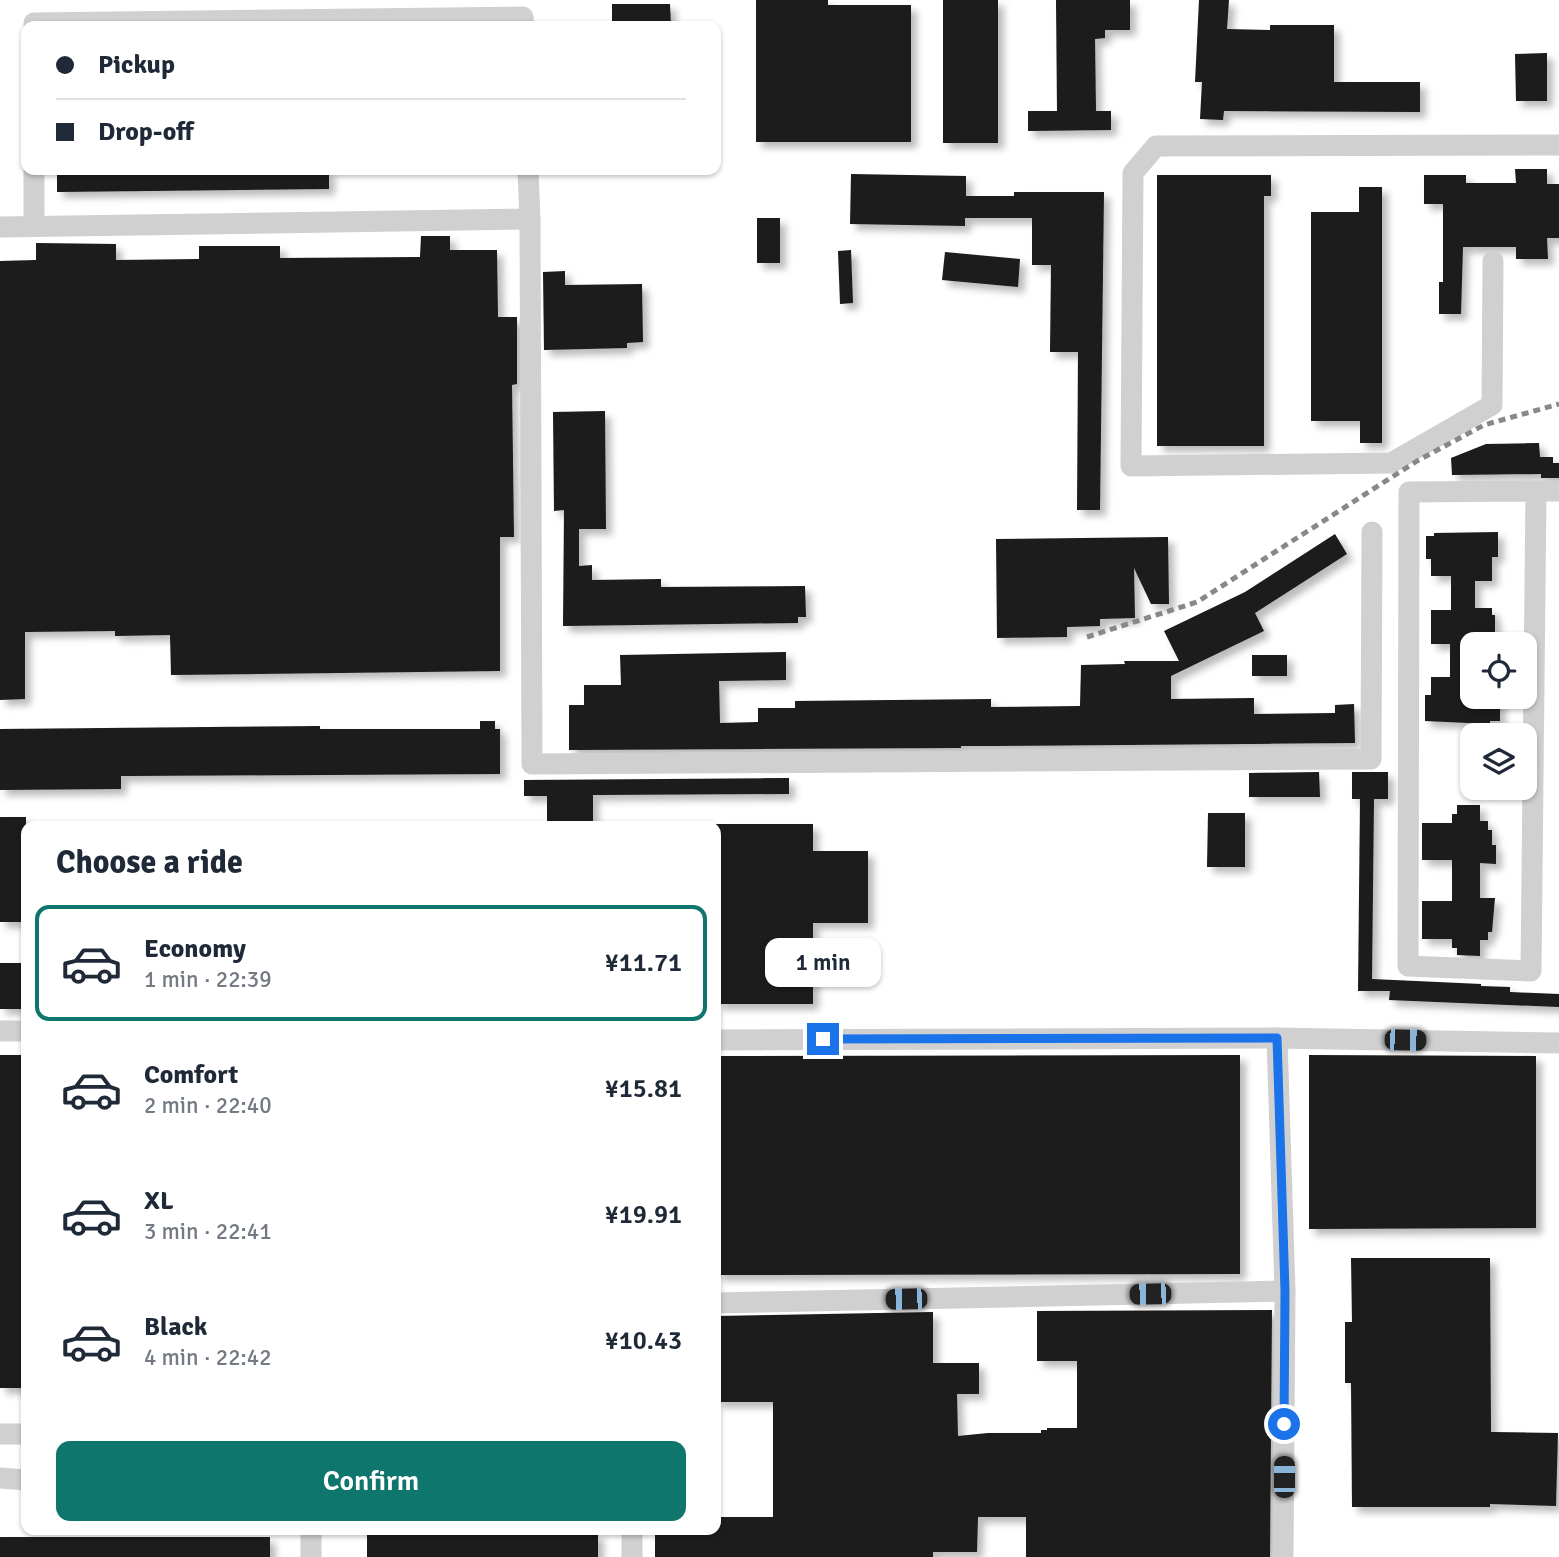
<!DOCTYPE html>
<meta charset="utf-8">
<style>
body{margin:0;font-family:Signika,sans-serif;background:#f2f2f3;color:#1f2937;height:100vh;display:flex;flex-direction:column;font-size:26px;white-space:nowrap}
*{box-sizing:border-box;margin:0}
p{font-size:23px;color:#747a83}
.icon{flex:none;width:38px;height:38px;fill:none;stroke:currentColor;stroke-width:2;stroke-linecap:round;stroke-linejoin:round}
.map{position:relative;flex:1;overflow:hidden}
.side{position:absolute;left:21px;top:821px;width:700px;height:714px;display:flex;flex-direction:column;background:#fff;border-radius:14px;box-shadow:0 2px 5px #0004}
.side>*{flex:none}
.banner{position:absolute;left:21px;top:21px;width:700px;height:154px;border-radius:14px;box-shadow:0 2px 5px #0004;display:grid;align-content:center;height:154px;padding:0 35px;background:#fff}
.buttons{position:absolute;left:1460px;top:632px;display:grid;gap:14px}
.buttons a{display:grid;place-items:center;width:77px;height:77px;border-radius:14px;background:#fff;box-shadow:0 2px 5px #0004;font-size:35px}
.end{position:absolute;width:32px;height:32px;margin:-16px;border:9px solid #1a73e8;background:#fff;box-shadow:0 0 0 4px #fff}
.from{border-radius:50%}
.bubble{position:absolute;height:49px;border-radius:14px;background:#fff;box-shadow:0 2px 5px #0004;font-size:23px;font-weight:600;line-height:49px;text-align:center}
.car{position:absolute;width:21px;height:42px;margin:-21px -10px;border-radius:9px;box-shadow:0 0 5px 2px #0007;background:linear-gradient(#222 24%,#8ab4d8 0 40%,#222 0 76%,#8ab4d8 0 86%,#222 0)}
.banner b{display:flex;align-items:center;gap:24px;height:66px;font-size:26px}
.banner b+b{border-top:2px solid #e0e1e3}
.banner i{width:18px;height:18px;background:#1f2937}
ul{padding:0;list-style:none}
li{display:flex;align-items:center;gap:21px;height:116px;margin:0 14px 10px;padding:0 21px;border:4px solid transparent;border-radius:14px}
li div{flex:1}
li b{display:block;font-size:26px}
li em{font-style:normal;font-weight:600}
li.selected{border-color:#0f766e}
li>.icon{width:63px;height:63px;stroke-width:1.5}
h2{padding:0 35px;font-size:32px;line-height:84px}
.primary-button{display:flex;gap:14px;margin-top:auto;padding:14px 35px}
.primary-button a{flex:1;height:80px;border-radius:14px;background:#0f766e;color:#fff;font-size:28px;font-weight:600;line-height:80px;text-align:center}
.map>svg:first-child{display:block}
.building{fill:#1a1a1a;filter:url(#shadow)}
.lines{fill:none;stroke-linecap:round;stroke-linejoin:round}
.minor{stroke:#d0d0d0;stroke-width:21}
.rail{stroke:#888;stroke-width:5;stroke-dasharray:7 5;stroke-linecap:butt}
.route{stroke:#1a73e8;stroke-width:9}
</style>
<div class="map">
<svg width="1559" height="1557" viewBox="0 0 1559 1557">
<defs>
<filter id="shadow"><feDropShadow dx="6" dy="6" stdDeviation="3.5" flood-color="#0004"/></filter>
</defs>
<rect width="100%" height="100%" fill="#fff"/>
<g class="building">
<polygon points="756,0 828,0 828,5 911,5 911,142 756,142"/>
<rect x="943" y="0" width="55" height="143"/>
<polygon points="1056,0 1130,0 1130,30 1105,30 1105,38 1095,39 1096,111 1111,111 1111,130 1028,131 1028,111 1057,111"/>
<polygon points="1199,0 1229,0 1227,29 1270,30 1270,25 1334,25 1334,82 1420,82 1420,112 1224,111 1223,120 1200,119 1202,82 1195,82"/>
<polygon points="612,4 670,4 671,26 612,26"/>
<polygon points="1547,53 1547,101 1516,101 1515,54"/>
<polygon points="1515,169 1547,169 1547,184 1559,184 1559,238 1547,238 1548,259 1516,259 1516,247 1463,247 1461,314 1439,314 1439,282 1443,282 1443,204 1424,204 1424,175 1466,175 1466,183 1516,183"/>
<polygon points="57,170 329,170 329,189 57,192"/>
<polygon points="851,174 966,176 966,196 1014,196 1014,192 1104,192 1100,510 1077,510 1078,352 1050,352 1051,265 1032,265 1032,218 965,218 965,226 850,224"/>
<polygon points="1157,175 1271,175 1271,196 1264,196 1264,446 1157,446"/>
<polygon points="1359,187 1382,187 1382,443 1360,443 1360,421 1311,421 1311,212 1359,212"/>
<rect x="757" y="218" width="23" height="45"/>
<polygon points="421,236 450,236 450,250 497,250 498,317 517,317 517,384 512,385 514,537 500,537 500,671 171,675 170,635 115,636 115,631 25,632 25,699 0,700 0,261 36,260 36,243 116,244 116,260 199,259 199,246 280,246 280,258 420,257"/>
<polygon points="851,250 853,303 840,304 838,251"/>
<polygon points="945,252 1020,259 1018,287 942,280"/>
<polygon points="565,271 565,285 642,284 643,342 627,343 627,348 544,350 543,272"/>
<polygon points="605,411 606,529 579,529 579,566 592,565 592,580 661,579 661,587 805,586 806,617 798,617 798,623 563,626 564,510 554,511 553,412"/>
<polygon points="1539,443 1540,457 1553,457 1553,463 1559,463 1559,478 1541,478 1541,474 1452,475 1451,458 1486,444"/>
<polygon points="1498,532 1498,557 1492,557 1492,581 1475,581 1475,608 1492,608 1492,615 1495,615 1495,640 1492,640 1492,644 1472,644 1472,696 1500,696 1500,721 1490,721 1490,724 1425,721 1425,695 1431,695 1431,677 1450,677 1450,644 1431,644 1431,610 1451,610 1451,576 1431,576 1431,559 1426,559 1426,536 1434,536 1434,533"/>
<polygon points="1335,534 1347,554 1255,613 1264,631 1171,676 1171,699 1254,698 1254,714 1335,713 1335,705 1354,704 1355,743 992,746 961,746 961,748 569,750 569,705 584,705 584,685 621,685 620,655 786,652 786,680 719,681 720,723 758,722 758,708 795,708 795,701 991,699 991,707 1080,706 1081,665 1125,664 1124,661 1179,661 1164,631 1245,592"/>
<polygon points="1168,537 1169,604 1151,604 1134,568 1135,618 1100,619 1100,626 1067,627 1067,637 997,638 996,539"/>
<rect x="1252" y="655" width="35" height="21"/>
<polygon points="480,721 495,721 495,729 500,729 500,774 121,776 121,789 0,790 0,729 320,726 320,729 480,729"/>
<polygon points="1319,772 1320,797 1249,797 1249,773"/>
<polygon points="1352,772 1388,772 1388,799 1374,799 1372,979 1481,984 1481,986 1510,987 1510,992 1559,994 1559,1007 1389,1000 1390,991 1358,991 1360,799 1352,799"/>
<polygon points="789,778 789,794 593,795 593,826 547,826 547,796 524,796 524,780"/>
<polygon points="1457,805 1480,805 1480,821 1488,821 1488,830 1492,830 1492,845 1496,845 1496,864 1480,863 1480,898 1495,898 1492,932 1488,932 1488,940 1480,940 1480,956 1457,955 1457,948 1452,948 1452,939 1422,939 1422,901 1452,901 1452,860 1422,860 1422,823 1452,823 1452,814 1457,814"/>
<polygon points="1208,813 1245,813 1245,867 1207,867"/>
<rect x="0" y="817" width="26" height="105"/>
<polygon points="716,824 813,824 813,851 868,851 868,923 813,923 813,1004 716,1004"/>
<rect x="0" y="963" width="26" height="46"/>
<rect x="0" y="1055" width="26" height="333"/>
<polygon points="1240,1055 1240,1274 716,1275 716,1056"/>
<polygon points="1309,1055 1536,1056 1536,1228 1309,1229"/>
<polygon points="1351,1258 1490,1258 1491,1432 1558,1433 1556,1506 1490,1504 1490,1507 1352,1507 1351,1383 1345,1383 1345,1322 1352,1322"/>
<polygon points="1272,1310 1270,1557 1026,1557 1026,1517 978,1517 977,1552 933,1552 933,1557 655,1557 655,1530 716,1530 716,1517 773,1517 773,1402 716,1402 716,1316 933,1312 933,1363 979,1363 979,1394 957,1394 958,1436 988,1433 1041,1433 1041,1430 1047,1430 1047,1428 1077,1428 1077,1361 1037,1361 1037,1311"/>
<polygon points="375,1530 589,1530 589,1533 598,1533 598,1557 367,1557 367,1533 375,1533"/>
<rect x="0" y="1537" width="270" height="20"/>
</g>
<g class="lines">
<g class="minor">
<polyline points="34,26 34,23 523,17 524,26"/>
<polyline points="34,170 34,226"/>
<polyline points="530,219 532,764 1371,759 1372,532"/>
<polyline points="0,227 530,219 528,170"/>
<polyline points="1493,261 1492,405 1391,463 1131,466 1133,173 1156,146 1559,145"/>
<polyline points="1536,491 1409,492 1408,966 1531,971 1536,491 1559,491"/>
<polyline points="0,1031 26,1031"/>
<polyline points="1277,1038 1285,1291 1283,1557"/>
<polyline points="716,1040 1277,1038 1559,1043"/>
<polyline points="716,1303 1285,1291"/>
<polyline points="0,1434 26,1434"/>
<polyline points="0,1478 26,1480"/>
<polyline points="311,1557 311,1530"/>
<polyline points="632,1557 632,1530"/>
</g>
<polyline class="rail" points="1087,637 1197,602 1417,461 1484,425 1559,404"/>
</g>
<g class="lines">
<polyline class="route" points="823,1039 1277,1038 1285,1291 1284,1424"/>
</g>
</svg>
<div class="buttons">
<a><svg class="icon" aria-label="locate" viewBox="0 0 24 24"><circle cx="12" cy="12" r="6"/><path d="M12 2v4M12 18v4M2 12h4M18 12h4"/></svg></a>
<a><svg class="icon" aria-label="layers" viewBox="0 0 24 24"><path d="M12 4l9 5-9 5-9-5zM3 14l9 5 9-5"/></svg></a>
</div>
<i class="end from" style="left:1284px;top:1424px"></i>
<i class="end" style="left:823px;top:1039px"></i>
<div class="bubble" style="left:765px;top:938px;width:116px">1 min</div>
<i class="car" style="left:1405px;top:1040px;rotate:91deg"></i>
<i class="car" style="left:1150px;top:1294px;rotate:269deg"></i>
<i class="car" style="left:906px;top:1299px;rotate:269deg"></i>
<i class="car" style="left:1284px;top:1477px;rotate:0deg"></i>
<div class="banner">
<b><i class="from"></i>Pickup</b>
<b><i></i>Drop-off</b>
</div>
<section class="side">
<h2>Choose a ride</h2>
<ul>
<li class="selected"><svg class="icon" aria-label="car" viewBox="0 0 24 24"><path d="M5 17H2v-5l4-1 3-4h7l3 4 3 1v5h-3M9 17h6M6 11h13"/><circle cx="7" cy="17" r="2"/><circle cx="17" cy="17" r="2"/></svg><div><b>Economy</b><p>1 min · 22:39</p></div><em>¥11.71</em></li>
<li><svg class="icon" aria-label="car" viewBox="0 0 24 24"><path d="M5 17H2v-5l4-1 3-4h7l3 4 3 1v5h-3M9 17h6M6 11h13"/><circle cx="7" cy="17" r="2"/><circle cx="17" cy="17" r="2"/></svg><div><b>Comfort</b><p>2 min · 22:40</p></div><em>¥15.81</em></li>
<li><svg class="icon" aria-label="car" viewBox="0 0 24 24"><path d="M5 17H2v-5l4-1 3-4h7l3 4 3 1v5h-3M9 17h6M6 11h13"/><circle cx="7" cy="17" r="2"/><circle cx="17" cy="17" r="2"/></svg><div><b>XL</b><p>3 min · 22:41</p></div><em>¥19.91</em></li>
<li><svg class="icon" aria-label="car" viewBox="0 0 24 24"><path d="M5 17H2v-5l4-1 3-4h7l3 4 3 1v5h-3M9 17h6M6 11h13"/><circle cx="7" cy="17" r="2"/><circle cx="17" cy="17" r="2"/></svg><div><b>Black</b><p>4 min · 22:42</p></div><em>¥10.43</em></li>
</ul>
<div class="primary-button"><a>Confirm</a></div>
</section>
</div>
